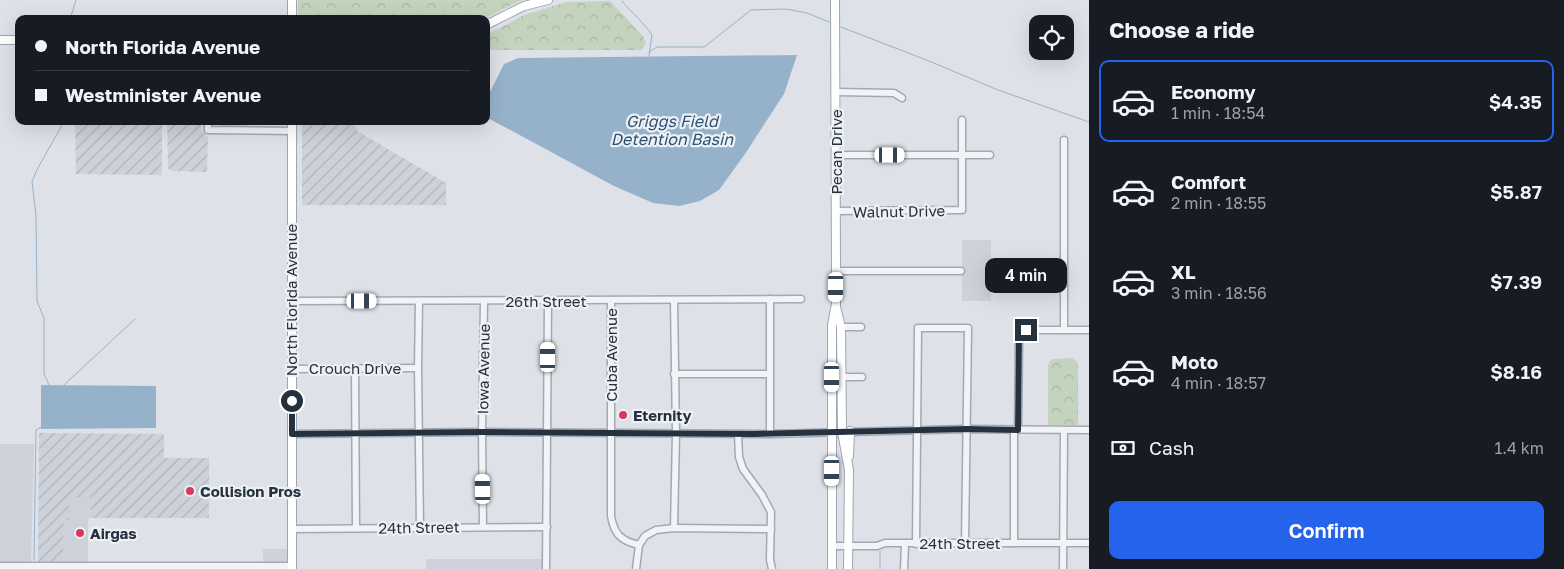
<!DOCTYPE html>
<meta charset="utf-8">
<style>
body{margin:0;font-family:"Golos Text",sans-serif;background:#242831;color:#f1f3f6;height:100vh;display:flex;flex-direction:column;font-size:19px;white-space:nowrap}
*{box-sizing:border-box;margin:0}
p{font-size:16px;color:#9ea1a6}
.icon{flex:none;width:28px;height:28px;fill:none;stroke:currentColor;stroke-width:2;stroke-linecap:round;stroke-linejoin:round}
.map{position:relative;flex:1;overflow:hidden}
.sheet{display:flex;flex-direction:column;background:#171b24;width:475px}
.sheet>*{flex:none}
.hud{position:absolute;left:15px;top:15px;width:475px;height:110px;border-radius:10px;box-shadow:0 5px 20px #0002;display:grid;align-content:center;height:110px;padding:0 20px;background:#171b24}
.fabs{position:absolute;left:1029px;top:15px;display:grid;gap:10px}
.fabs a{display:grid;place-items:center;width:45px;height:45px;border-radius:10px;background:#171b24;box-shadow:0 5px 20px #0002;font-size:25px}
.end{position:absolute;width:22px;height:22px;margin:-11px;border:6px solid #263140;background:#fff;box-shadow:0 0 0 2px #fff}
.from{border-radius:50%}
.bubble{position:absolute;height:35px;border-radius:10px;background:#171b24;box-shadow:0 5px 20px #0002;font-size:16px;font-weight:600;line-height:35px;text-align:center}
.car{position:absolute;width:15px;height:30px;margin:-15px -8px;border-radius:6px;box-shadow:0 0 4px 1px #0007;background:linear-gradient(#fff 24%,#345 0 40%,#fff 0 76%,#345 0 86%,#fff 0)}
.hud b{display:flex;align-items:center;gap:18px;height:48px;font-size:19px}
.hud b+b{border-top:1px solid #363941}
.hud i{width:12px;height:12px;background:#f1f3f6}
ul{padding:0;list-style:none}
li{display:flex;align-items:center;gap:15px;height:82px;margin:0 10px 8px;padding:0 10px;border:2px solid transparent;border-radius:10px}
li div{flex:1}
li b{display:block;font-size:19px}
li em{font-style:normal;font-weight:600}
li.active{border-color:#2563eb}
li>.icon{width:45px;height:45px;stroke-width:1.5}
h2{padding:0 20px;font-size:22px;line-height:60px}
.pay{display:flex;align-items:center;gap:12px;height:55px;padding:0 20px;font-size:19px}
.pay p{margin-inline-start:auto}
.button{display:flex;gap:10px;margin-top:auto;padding:10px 20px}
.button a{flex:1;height:58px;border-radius:10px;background:#2563eb;color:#fff;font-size:20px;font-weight:600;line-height:58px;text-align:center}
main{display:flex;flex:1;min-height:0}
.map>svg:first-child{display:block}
.built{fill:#ccd1da}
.industrial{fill:url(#industrial-furrows)}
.forest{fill:url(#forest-crowns)}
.water{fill:#96b2cb}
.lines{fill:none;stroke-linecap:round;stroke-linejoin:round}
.stream{stroke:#96b2cb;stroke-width:1}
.minor-casing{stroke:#a3a9b2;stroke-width:9}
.major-casing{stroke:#9ca7b5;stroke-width:10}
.minor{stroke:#f1f3f6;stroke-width:6}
.major{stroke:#fff;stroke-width:8}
.route{stroke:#263140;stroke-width:6}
.poi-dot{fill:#d63a58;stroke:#edf1f6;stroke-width:2}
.labels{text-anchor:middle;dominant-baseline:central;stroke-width:4.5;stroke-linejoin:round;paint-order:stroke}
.street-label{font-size:15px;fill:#263140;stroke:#edf1f6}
.poi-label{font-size:15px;font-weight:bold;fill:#263140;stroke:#edf1f6;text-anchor:start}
.water-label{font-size:16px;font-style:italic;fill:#2e5176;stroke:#edf1f6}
</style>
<main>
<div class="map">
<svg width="1089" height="569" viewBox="0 0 1089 569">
<defs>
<pattern id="industrial-furrows" width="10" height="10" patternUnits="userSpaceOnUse" patternTransform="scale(1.25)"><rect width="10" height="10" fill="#ccd1da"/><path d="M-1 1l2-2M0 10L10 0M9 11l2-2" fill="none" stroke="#afb4bc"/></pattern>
<pattern id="forest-crowns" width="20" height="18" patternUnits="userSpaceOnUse" patternTransform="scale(1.25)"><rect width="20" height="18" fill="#c4d3be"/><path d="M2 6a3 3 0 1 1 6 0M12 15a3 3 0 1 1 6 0" fill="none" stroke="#a8b6a4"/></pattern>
</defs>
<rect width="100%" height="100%" fill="#dee2e8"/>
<g class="built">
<rect x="962" y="240" width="29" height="61"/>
<polygon points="0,444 34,444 31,562 0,562"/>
<polygon points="69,497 91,497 91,518 88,519 88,563 63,562 64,520 69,520"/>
<polygon points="263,549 287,549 287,561 284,563 263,563"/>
<rect x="426" y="559" width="117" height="10"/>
</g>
<g class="industrial">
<polygon points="75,121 162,121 162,175 76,174"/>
<polygon points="167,121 203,121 201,127 202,131 208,137 207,172 171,171 168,168"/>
<polygon points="215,121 247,121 247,126 221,126"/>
<polygon points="302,121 353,121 357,131 446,183 446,205 302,205"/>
<polygon points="39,433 164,434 164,458 209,458 209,518 91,518 91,497 69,497 69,520 64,520 63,562 38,562"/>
</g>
<g class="forest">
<polygon points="298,0 522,0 484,19 298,19"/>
<polygon points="610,1 643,36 646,43 642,50 486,50 486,34 500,28 524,15 567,2"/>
<polygon points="1073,358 1078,363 1078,425 1048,425 1048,365 1050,361 1053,359"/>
</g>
<g class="water">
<polygon points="797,55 784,94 745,154 719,190 700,201 679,206 653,203 614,186 486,117 486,100 504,64 518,58"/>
<polygon points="41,385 156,386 156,428 41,429"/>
</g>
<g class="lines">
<g class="stream">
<path d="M622 1C632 13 644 23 652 35L649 56"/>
<polyline points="70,19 76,0"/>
<polyline points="841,27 929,61 998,90 1089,122"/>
<polyline points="649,52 657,47 704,47 751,10 786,9 807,13 829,22"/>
<polyline points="49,385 44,374 44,318 37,301 36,216 32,181 39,166 61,127 62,121"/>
<polyline points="64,385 135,319"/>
<polyline points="880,551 880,569"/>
<polyline points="34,560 36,430 41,427"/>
</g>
<defs>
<g id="minor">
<polyline points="836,92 894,93 902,98"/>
<polyline points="208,121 208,130 292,131"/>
<polyline points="1064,140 1064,330"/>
<polyline points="836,155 990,155"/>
<polyline points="836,211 962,210 962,120"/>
<polyline points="836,271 961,271"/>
<polyline points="770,299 770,434"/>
<path d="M611 300V516C614 534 621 541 639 545"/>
<polyline points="674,300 676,434 674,528"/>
<polyline points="291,301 801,299"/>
<polyline points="419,301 418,368 420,527"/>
<polyline points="841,327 861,327"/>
<polyline points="355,368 356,528"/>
<polyline points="291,369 418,368"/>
<polyline points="674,374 770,374"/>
<polyline points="832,377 862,377"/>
<polyline points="1018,430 1019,340 1021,332 1026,330 1089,330"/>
<polyline points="292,434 482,432 770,434 967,429 1089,430"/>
<polyline points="738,434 739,457 743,469 762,495 771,512 770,560 772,569"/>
<polyline points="483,527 482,432 484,301"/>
<polyline points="292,529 547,527"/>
<polyline points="1014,543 1014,430"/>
<polyline points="916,544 918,328 968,328 965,543"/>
<polyline points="832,546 877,546 885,543 1089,543"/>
<polyline points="0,566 292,566"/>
<polyline points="546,569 548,301"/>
<polyline points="636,569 639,545 645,536 656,530 674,528 771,529"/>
<polyline points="904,569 905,544"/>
<polyline points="1063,569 1064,430"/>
</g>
<g id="major">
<polyline points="292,0 292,19"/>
<polyline points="486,25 524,6 548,0"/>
<polyline points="0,40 19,40"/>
<polyline points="292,121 292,569"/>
<polyline points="836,307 841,327 842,432 849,470 848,569"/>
<polyline points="849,456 850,431"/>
<polyline points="832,569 832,325 836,304 836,271 835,0"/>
</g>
</defs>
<use href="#minor" class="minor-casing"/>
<use href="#major" class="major-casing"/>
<use href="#minor" class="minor"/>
<use href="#major" class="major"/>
</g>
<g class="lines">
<polyline class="route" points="292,401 292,434 482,432 754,434 967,429 1018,430 1019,335 1021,332 1026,330"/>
</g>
<g class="poi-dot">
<circle cx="623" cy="415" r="5"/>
<circle cx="190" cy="491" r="5"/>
<circle cx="80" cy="533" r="5"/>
</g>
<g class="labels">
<g class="street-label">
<text transform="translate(836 152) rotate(-90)">Pecan Drive</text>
<text transform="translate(899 211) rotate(-1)">Walnut Drive</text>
<text transform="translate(291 300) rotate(-90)">North Florida Avenue</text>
<text x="546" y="301">26th Street</text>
<text transform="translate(611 355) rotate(-90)">Cuba Avenue</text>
<text x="355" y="368">Crouch Drive</text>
<text transform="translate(483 369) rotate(-89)">Iowa Avenue</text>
<text transform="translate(419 527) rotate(-1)">24th Street</text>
<text x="960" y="543">24th Street</text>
</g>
<g class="poi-label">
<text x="633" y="415">Eternity</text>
<text x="200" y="491">Collision Pros</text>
<text x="90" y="533">Airgas</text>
</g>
<g class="water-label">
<text x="672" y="121">Griggs Field<tspan x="672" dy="18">Detention Basin</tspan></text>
</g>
</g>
</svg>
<div class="fabs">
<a><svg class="icon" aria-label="locate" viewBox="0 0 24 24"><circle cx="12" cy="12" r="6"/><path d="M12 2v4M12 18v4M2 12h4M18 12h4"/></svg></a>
</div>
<i class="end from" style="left:292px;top:401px"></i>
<i class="end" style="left:1026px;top:330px"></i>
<div class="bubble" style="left:985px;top:258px;width:82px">4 min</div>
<i class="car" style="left:890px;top:155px;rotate:90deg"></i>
<i class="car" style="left:836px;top:287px;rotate:181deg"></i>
<i class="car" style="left:362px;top:301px;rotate:90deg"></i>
<i class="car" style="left:548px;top:357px;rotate:0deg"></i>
<i class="car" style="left:832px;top:377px;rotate:180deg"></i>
<i class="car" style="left:832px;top:471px;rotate:180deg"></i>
<i class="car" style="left:483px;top:489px;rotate:359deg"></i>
<div class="hud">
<b><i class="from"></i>North Florida Avenue</b>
<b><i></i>Westminister Avenue</b>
</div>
</div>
<section class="sheet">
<h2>Choose a ride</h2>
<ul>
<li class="active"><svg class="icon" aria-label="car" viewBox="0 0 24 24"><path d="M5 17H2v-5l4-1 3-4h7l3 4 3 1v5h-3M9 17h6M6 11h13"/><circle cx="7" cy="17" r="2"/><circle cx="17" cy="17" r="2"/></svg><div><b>Economy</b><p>1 min · 18:54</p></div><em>$4.35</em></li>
<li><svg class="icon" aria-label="car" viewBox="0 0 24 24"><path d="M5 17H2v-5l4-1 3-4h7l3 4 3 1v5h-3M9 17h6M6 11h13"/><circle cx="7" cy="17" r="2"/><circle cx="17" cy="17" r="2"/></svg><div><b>Comfort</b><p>2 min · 18:55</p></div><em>$5.87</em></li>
<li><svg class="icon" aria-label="car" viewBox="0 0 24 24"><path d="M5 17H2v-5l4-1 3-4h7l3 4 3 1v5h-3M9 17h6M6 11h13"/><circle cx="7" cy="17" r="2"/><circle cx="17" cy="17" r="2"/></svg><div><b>XL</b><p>3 min · 18:56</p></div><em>$7.39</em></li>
<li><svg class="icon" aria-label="car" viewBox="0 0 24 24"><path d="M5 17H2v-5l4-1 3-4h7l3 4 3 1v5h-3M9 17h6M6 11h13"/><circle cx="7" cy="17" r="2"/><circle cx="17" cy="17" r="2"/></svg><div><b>Moto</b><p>4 min · 18:57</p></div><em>$8.16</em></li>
</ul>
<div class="pay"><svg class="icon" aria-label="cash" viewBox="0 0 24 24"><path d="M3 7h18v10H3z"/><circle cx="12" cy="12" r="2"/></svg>Cash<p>1.4 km</p></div>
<div class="button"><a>Confirm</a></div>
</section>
</main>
